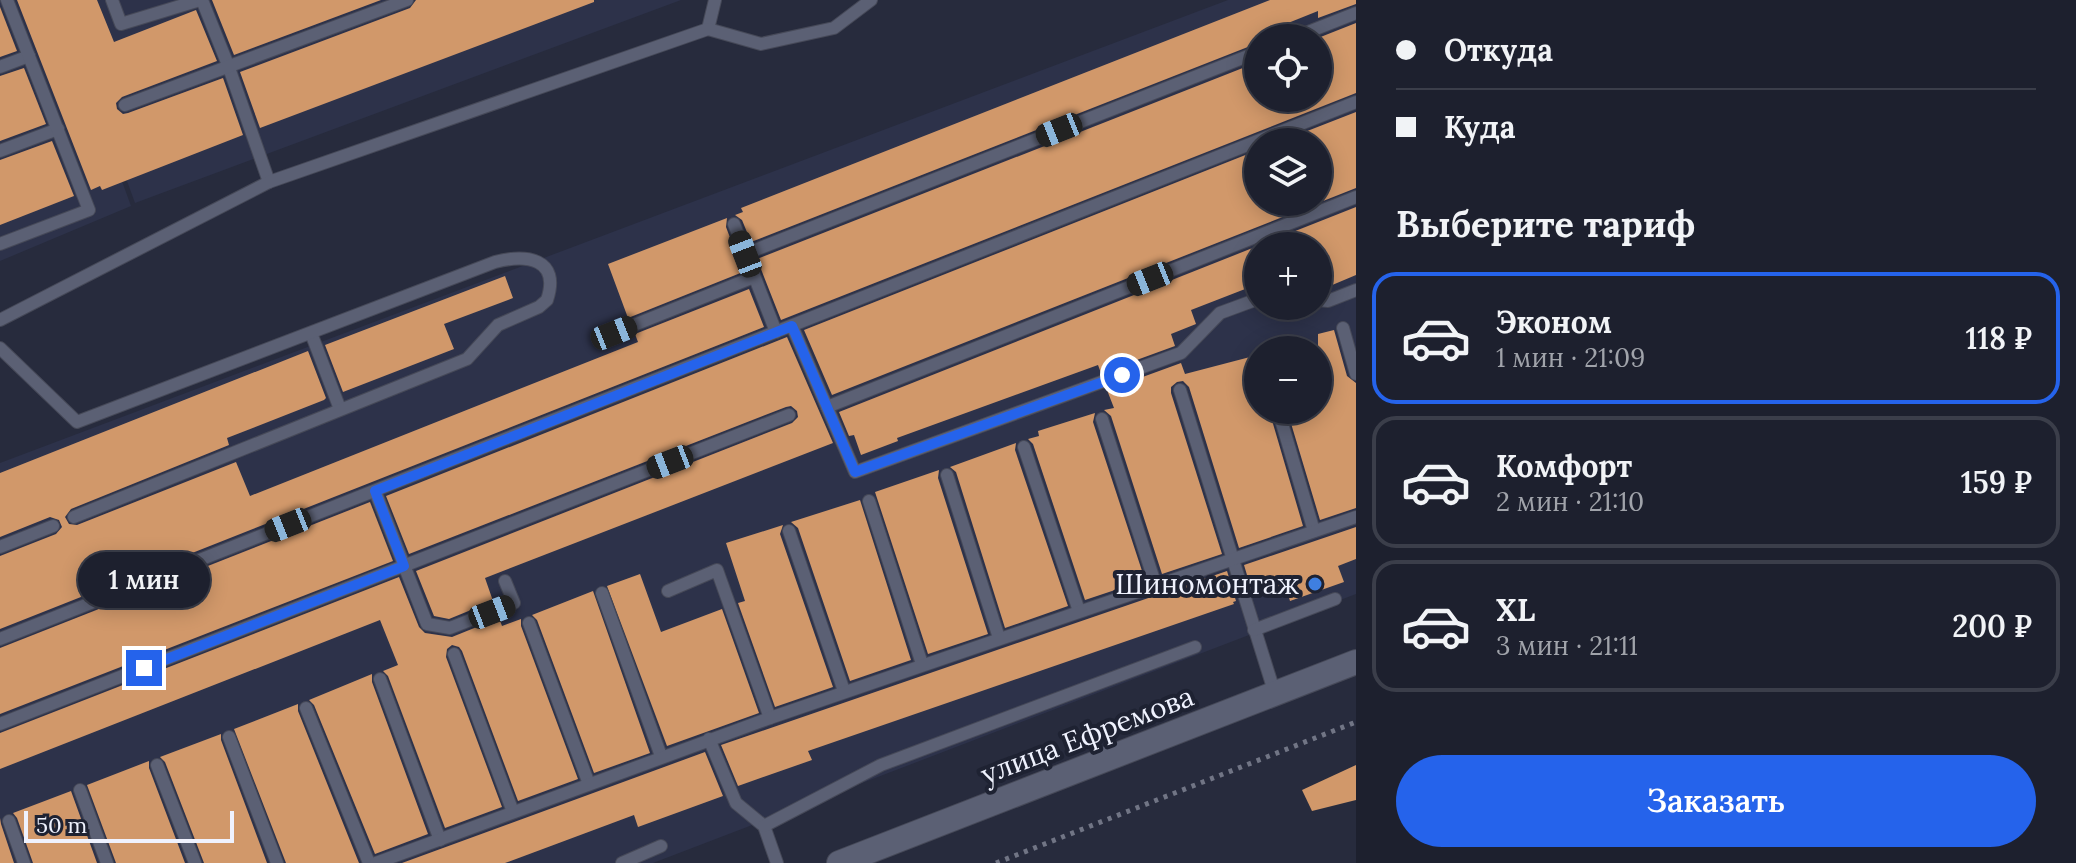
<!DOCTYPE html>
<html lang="ru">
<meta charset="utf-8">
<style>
body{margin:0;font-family:Lora,serif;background:#252836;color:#f1f3f6;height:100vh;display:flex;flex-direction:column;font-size:30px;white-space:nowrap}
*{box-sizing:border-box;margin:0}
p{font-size:26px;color:#a0a3aa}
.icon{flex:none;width:44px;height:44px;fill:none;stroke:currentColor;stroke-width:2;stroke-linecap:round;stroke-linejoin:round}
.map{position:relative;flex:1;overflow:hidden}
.sheet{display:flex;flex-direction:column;background:#1d202e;width:720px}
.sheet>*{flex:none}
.guide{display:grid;align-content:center;height:176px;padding:0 40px;background:#1d202e}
.tools{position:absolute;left:1244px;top:24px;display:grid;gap:16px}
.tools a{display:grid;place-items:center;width:88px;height:88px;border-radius:50%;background:#1d202e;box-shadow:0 4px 20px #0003,0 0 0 2px #3b3e4a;font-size:40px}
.scale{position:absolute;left:24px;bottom:20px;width:210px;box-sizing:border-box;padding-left:8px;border:4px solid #eff2fe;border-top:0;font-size:22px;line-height:28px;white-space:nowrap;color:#eff2fe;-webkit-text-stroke:6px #1e2232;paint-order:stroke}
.end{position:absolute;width:36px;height:36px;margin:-18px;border:10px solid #2563eb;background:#fff;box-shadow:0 0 0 4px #fff}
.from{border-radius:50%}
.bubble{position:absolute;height:56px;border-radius:28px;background:#1d202e;box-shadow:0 4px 20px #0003,0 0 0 2px #3b3e4a;font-size:26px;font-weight:600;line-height:56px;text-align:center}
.car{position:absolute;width:24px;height:48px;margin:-24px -12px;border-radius:10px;box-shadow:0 0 6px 2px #0007;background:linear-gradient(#222 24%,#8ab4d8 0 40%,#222 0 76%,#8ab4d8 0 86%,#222 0)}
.guide b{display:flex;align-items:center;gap:28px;height:76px;font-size:30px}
.guide b+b{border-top:2px solid #3b3e4a}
.guide i{width:20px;height:20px;background:#f1f3f6}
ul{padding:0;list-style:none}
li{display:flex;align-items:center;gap:24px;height:132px;margin:0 16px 12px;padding:0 24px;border:4px solid #3b3e4a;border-radius:24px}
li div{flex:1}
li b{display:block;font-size:30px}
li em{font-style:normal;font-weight:600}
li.selected{border-color:#2563eb}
li>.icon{width:72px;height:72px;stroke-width:1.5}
h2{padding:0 40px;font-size:36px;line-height:96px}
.button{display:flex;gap:16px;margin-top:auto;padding:16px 40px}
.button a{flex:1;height:92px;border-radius:48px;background:#2563eb;color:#fff;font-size:32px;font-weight:600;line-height:92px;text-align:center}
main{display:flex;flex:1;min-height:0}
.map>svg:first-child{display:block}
.built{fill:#2d324a;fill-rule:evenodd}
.building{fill:#d1986a}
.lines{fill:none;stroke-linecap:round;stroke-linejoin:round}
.lane-casing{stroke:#464958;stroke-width:14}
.secondary-casing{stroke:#464958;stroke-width:26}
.path{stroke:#717585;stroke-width:5;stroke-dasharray:4 6;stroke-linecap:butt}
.lane{stroke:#5b6074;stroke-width:12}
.secondary{stroke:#5b6074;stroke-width:24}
.route{stroke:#2563eb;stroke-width:10}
.shop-dot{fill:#3f7fe0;stroke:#1e2232;stroke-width:3}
.labels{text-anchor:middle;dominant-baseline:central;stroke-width:8;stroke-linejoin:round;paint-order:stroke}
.poi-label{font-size:28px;fill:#eff2fe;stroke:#1e2232;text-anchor:end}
.street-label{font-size:28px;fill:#eff2fe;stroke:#1e2232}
</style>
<main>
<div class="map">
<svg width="1356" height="863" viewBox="0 0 1356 863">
<rect width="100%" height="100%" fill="#272b3d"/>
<g class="built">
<polygon points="0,0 56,0 131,206 0,261"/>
<polygon points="61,0 681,0 135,203"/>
<path d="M1228 0H1356V594L653 863H0V463ZM1258 38H1318V98H1258ZM1258 142H1318V202H1258ZM1258 246H1318V306H1258ZM1258 350H1318V410H1258Z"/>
</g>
<g class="building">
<polygon points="17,0 97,0 114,42 196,10 217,61 122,97 116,103 117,109 123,114 128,113 223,78 243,135 102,190 100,186 91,190"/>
<polygon points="212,0 381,0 234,55"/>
<polygon points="416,0 594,0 594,2 260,128 240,72 410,8"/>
<polygon points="1270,0 1356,0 1356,4 1318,18 1318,11 1258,35 1258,43 751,242 742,220 735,215 743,212 741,208"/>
<polygon points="0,7 17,51 0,57"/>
<polygon points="1356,23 1356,93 781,320 757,259 1258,62 1258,98 1318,98 1318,38"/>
<polygon points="24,68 46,124 0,141 0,76"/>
<polygon points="1356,112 1356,188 832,395 804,330 1258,150 1258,202 1318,202 1318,142 1279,142"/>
<polygon points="52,141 74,196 0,225 0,160"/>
<polygon points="1356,207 1356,275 1318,291 1318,246 1258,246 1258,284 1191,310 1196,324 1171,334 1175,346 1101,373 1098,365 897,438 898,441 861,455 854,435 849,436 839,412"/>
<polygon points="727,218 726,227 743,272 628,318 608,264"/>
<polygon points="505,276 513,298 444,324 454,349 343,392 325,345"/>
<polygon points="749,289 764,327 0,629 0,556 56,534 62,527 59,520 50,517 0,537 0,473 308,351 326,398 324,400 227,438 229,445 71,509 65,517 69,524 77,525 236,462 250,496 638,342 635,334"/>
<polygon points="1334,330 1347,376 1356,383 1356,508 1320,520 1287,410 1318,410 1318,334"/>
<polygon points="787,337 833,443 485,578 493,601 449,619 434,616 416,571 792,423 798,417 797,411 791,406 786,407 409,554 386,496"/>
<polygon points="1250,357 1258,385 1258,410 1269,410 1303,526 1239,548 1189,387 1183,381 1177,382 1171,387 1171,393 1222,554 1162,574 1111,416 1104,410 1114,408 1107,390 1181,363 1185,374"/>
<polygon points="1095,413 1093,422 1145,580 1085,600 1033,444 1028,439 1039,436 1038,431"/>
<polygon points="1016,443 1015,450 1068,606 1005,628 956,472 950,467"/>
<polygon points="939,470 938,478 988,634 928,654 875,492"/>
<polygon points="860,500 911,660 850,681 798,528 791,522"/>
<polygon points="370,502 393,561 0,714 0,648"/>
<polygon points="783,525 780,534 833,687 775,707 738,603 745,601 726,543"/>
<polygon points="1356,527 1356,559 1338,566 1344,582 1290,601 1285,584 1253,595 1244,565"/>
<polygon points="1227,571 1236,601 1233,602 1234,604 808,751 812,760 738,786 721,745"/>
<polygon points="640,574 661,632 722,609 759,713 667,746 607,586"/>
<polygon points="399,577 419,627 425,633 452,637 499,618 502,626 521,619 521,626 578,779 518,801 462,651 459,647 452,645 447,649 446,657 502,807 445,828 388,676 383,671 398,665 380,620 0,769 0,733"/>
<polygon points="593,591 650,753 594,773 537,620 532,615"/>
<polygon points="372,674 372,682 428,834 375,854 314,705 309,700"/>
<polygon points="298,704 298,711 359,863 286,863 234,729"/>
<polygon points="221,734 221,740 267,863 204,863 165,762 160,757"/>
<polygon points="705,752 723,796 638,827 634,815 505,863 402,863"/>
<polygon points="149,761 149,768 185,863 116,863 87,785"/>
<polygon points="1356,765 1356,800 1312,811 1302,790"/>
<polygon points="71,791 97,863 33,863 17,818 13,813"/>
<polygon points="0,818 1,824 14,863 0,863"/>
</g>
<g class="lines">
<defs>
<g id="lane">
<polyline points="112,0 121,24 200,0"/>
<polyline points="202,0 228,65 269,182"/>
<polyline points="708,29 715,0"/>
<polyline points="1293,38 1356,13"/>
<polyline points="0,67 29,56"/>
<polyline points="125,105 407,0"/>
<polyline points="0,151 58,129"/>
<polyline points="734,224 776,332"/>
<polyline points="0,244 89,210 7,0"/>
<polyline points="745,254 1258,52"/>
<polyline points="1318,300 1328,301 1356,290"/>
<polyline points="0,320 269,182 708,29 761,44 834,28 871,0"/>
<polyline points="792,326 855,472 1181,353 1220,313 1258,299"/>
<polyline points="1343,328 1356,374"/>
<polyline points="311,333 340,409"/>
<polyline points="614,333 754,277"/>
<path d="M0 348 77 422 495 262C526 254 561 258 547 300L539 307 498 325 467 359 74 517"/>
<polyline points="1180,390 1275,694"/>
<polyline points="827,407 1356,197"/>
<polyline points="1278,410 1314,531"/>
<polyline points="1102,419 1156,586"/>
<polyline points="1024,447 1079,611"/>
<polyline points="947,475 999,638"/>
<polyline points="375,491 427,624 450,628 514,603 505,581"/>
<polyline points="869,501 922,664"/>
<polyline points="789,531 844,691"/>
<polyline points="0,547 53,526"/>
<polyline points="668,591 717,570 770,718"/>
<polyline points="602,593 661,756"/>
<polyline points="529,623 589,784"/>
<polyline points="1254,630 1335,599"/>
<polyline points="0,639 1356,102"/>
<polyline points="454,654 513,812"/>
<polyline points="380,679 440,840"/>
<polyline points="306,708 369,863"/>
<polyline points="0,724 789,415"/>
<polyline points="229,737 277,863"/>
<polyline points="709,739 736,803 764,826 777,863"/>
<polyline points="157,765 195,863"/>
<polyline points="80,790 107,863"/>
<polyline points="9,821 24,863"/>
<polyline points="764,826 881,765 1195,647"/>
<polyline points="376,863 770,718 1356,517"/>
<polyline points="622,863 661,846"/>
</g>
<polyline id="secondary" points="839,863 1356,662"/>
</defs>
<use href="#lane" class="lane-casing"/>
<use href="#secondary" class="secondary-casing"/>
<polyline class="path" points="996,863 1356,722"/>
<use href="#lane" class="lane"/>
<use href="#secondary" class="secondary"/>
</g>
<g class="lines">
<polyline class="route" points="144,668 404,566 375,491 792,326 855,472 1122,375"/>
</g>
<circle class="shop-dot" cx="1315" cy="584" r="8"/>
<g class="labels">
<g class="poi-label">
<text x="1299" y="584">Шиномонтаж</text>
</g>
<g class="street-label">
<text transform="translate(1087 735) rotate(-21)">улица Ефремова</text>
</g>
</g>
</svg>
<div class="tools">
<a><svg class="icon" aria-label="locate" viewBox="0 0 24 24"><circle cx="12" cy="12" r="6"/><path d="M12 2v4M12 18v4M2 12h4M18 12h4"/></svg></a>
<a><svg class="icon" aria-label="layers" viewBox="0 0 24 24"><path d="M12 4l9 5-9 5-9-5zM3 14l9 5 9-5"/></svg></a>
<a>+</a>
<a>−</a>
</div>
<div class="scale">50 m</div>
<i class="end from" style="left:1122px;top:375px"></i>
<i class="end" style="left:144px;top:668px"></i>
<div class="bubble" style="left:78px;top:552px;width:132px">1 мин</div>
<i class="car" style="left:1059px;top:130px;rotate:248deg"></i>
<i class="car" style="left:745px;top:254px;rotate:339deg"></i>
<i class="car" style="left:1150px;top:279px;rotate:248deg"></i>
<i class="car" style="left:614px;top:333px;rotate:68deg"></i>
<i class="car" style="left:670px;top:462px;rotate:249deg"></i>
<i class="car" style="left:288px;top:525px;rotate:248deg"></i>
<i class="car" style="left:492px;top:612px;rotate:69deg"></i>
</div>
<section class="sheet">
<div class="guide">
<b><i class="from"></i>Откуда</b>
<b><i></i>Куда</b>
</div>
<h2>Выберите тариф</h2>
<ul>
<li class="selected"><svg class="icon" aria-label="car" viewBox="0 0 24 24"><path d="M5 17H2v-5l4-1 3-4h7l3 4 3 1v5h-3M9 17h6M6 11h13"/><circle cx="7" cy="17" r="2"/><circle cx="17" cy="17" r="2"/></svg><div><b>Эконом</b><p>1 мин · 21:09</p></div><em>118 ₽</em></li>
<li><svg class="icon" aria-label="car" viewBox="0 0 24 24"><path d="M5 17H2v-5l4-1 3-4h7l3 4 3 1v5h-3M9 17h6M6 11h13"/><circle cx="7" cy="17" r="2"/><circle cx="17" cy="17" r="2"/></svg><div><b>Комфорт</b><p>2 мин · 21:10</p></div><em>159 ₽</em></li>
<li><svg class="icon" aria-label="car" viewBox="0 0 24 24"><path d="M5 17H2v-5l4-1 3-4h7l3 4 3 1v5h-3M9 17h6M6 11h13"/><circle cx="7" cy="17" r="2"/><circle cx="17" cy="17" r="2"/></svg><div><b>XL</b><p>3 мин · 21:11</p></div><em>200 ₽</em></li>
</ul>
<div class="button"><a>Заказать</a></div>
</section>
</main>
